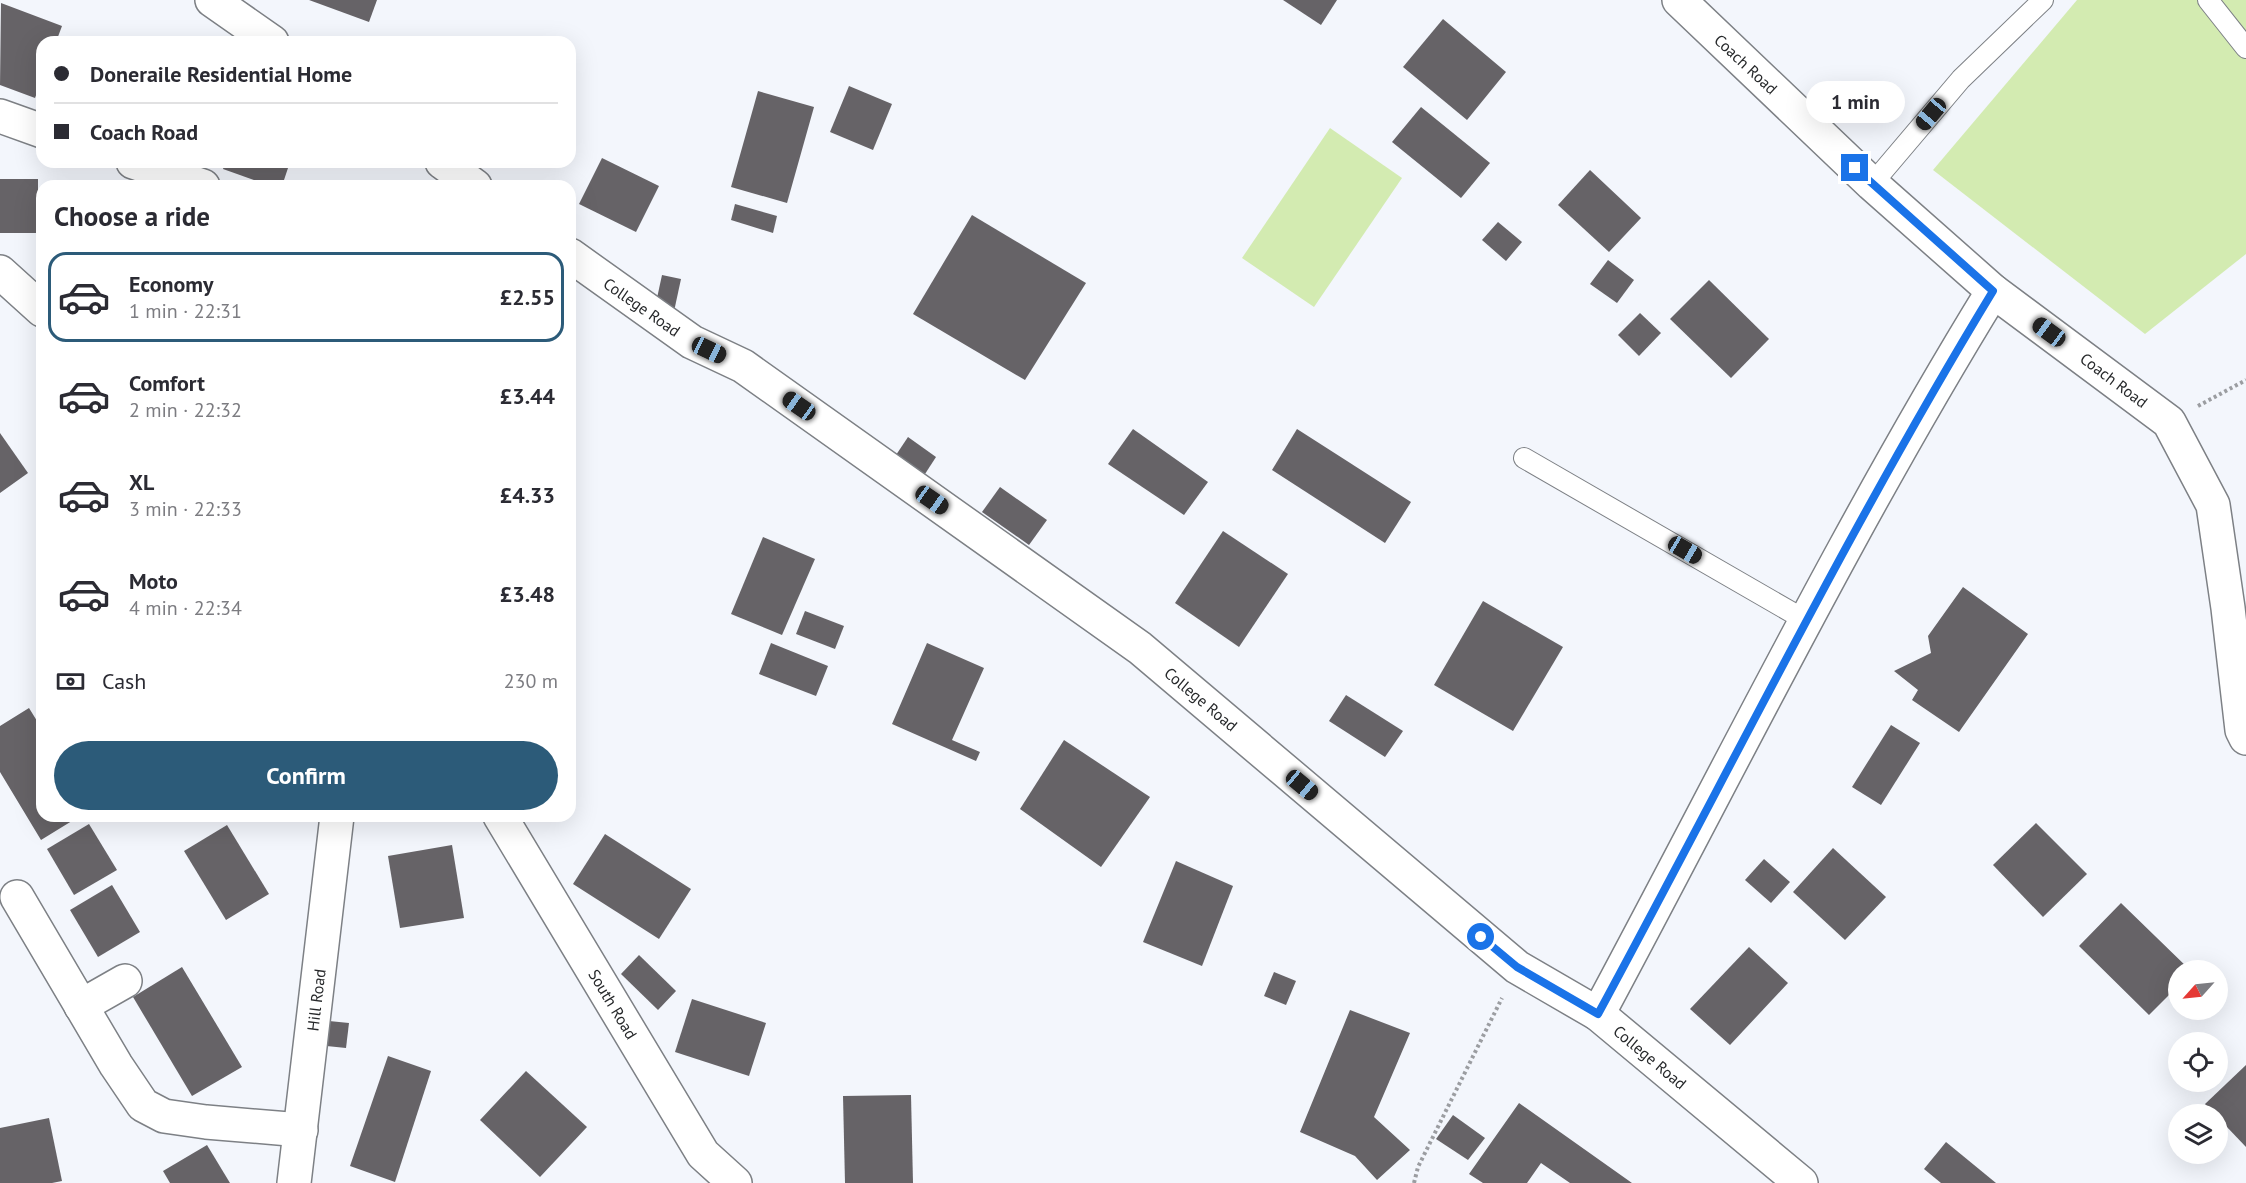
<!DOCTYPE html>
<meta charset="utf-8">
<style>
body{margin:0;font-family:"PT Sans",sans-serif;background:#f7f7f7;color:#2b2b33;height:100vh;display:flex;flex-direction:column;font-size:22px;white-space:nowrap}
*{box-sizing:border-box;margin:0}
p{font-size:20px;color:#7c7c81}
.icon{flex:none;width:33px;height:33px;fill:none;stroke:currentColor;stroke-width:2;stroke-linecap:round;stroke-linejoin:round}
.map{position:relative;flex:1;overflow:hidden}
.side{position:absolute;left:36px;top:180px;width:540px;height:642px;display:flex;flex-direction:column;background:#fff;border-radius:18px;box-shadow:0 6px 24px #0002}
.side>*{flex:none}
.banner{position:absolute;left:36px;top:36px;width:540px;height:132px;border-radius:18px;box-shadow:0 6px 24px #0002;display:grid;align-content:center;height:132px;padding:0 18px;background:#fff}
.needle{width:39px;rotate:243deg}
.controls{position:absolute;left:2168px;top:960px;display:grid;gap:12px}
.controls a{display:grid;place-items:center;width:60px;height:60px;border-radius:50%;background:#fff;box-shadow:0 6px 24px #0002;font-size:30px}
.end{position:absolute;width:27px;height:27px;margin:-14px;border:8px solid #1a73e8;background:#fff;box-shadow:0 0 0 3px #fff}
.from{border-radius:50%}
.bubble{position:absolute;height:42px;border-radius:21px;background:#fff;box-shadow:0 6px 24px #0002;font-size:20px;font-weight:700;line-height:42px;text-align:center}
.car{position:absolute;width:18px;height:36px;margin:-18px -9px;border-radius:8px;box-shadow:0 0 4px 2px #0007;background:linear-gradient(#222 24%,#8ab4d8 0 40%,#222 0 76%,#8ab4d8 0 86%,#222 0)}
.banner b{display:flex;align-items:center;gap:21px;height:57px;font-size:22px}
.banner b+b{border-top:2px solid #e1e1e2}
.banner i{width:15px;height:15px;background:#2b2b33}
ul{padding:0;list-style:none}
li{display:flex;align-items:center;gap:18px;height:90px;margin:0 12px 9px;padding:0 6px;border:3px solid transparent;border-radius:18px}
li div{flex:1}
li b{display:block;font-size:22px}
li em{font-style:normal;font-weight:700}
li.active{border-color:#2c5b79}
li>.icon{width:54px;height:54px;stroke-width:1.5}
h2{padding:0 18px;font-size:27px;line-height:72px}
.pay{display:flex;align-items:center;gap:15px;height:66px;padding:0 18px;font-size:22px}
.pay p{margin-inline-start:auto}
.action{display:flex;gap:12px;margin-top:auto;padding:12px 18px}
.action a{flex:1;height:69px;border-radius:36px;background:#2c5b79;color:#fff;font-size:24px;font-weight:700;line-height:69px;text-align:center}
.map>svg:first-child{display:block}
.green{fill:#d3ebb1}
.building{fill:#666367}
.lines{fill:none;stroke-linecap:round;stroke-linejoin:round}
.lane-casing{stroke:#7d8085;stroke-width:22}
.street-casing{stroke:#7d8085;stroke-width:36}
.path{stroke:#9b9da1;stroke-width:4;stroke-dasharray:3 3;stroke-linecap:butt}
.lane{stroke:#fff;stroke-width:20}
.street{stroke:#fff;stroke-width:33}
.route{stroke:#1a73e8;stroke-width:8}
.labels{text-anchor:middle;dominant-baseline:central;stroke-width:6;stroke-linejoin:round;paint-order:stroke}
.street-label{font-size:16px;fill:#27292b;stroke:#fff}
</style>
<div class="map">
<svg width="2246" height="1183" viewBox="0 0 2246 1183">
<rect width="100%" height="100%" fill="#f3f6fc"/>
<g class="green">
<polygon points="2077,0 2246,0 2246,254 2145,334 1933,170"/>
<polygon points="1330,128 1402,178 1314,307 1242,258"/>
</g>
<g class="building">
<polygon points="309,0 377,0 369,22"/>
<polygon points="1283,0 1337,0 1321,25"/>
<polygon points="1,3 62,26 56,42 42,42 42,80 35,98 0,85"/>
<polygon points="1443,19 1506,72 1467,120 1403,67"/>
<polygon points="849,86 892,104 873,150 830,132"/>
<polygon points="758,91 814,107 787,203 731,187"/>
<polygon points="1421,107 1490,163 1461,198 1392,142"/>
<polygon points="602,158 659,186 636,232 579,204"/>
<polygon points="225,162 290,162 282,186 271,186 223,169"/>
<polygon points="1590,170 1641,218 1609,252 1558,205"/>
<rect x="0" y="179" width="38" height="54"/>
<polygon points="735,204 777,216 773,233 731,220"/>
<polygon points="972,215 1086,283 1025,380 913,314"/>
<polygon points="1498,222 1522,242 1506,261 1482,240"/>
<polygon points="1608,260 1634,280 1617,303 1590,284"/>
<polygon points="662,275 681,279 673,316 654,312"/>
<polygon points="1709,280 1769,339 1731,378 1670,319"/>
<polygon points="1640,313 1661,333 1639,356 1618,335"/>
<polygon points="1133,429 1208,482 1184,515 1108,464"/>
<polygon points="1297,429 1411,502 1385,543 1272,470"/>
<polygon points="0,433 28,473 0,493"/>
<polygon points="908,437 936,457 925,474 896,455"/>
<polygon points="570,447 576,448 571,469 570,469"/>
<polygon points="1000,487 1047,520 1029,545 982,512"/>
<polygon points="1223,531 1288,574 1239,647 1175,603"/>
<polygon points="763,537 815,559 782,635 731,614"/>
<polygon points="1963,587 2028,634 1959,732 1912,700 1918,690 1894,671 1931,653 1928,636"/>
<polygon points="1483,601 1563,647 1513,731 1434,685"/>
<polygon points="805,611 844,626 835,649 796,634"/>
<polygon points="771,643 828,666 816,696 759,674"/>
<polygon points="927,643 984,668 952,740 980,752 976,761 892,724"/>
<polygon points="1346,695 1403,731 1385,757 1329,721"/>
<polygon points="29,708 42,729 42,816 80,816 41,840 0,772 0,726"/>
<polygon points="1891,725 1920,743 1881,805 1852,787"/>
<polygon points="1064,740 1150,797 1101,867 1020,809"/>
<polygon points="2036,823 2087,874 2043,917 1993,865"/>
<polygon points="89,824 117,870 74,895 47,849"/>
<polygon points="227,825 269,894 226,920 184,851"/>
<polygon points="605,834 691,889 659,939 573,884"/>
<polygon points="452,845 464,918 400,928 388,856"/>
<polygon points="1833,848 1886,897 1845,940 1793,892"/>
<polygon points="1764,859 1790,882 1771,903 1745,880"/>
<polygon points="1176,861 1233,886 1202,966 1143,942"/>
<polygon points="112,885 140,932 98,957 70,910"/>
<polygon points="2121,903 2190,970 2178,970 2178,986 2149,1015 2079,946"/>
<polygon points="1749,947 1788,983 1730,1045 1690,1009"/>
<polygon points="639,955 676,991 658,1010 621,974"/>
<polygon points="182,967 242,1067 192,1096 133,997"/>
<polygon points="1274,972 1296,981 1286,1005 1264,996"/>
<polygon points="692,999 766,1023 749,1076 675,1052"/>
<polygon points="1350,1010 1410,1033 1374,1117 1410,1150 1377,1180 1355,1156 1300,1132"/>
<polygon points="319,1020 349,1023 346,1048 317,1045"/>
<polygon points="388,1056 431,1071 395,1182 350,1166"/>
<polygon points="2246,1065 2246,1147 2205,1104"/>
<polygon points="526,1071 587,1127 540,1177 480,1120"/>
<polygon points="911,1095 913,1183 845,1183 843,1096"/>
<polygon points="1519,1103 1632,1183 1570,1183 1541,1163 1527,1183 1483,1183 1469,1174"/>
<polygon points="1453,1115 1485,1138 1468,1160 1436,1139"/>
<polygon points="49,1118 62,1181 52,1183 0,1183 0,1128"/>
<polygon points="1946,1142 1996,1183 1941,1183 1924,1169"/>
<polygon points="207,1145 230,1183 170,1183 163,1171"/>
</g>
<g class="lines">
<defs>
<g id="lane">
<polyline points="2208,0 2246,48"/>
<polyline points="1872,184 1961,79 2043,0"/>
<polyline points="1524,458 1805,620"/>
</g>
<g id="street">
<polyline points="212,0 272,42"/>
<polyline points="1679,0 1872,184 1993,291 2169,422 2213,505 2228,608 2242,730 2246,738"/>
<polyline points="0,116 42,131"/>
<polyline points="133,162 203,186"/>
<polyline points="442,162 475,186"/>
<polyline points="570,255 692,342 743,366 1140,648 1517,967 1598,1014 1801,1183"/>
<polyline points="0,272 42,310"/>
<polyline points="500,816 703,1154 735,1183"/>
<polyline points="17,897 116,1065 143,1105 164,1116 206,1122 301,1130"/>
<polyline points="81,1006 125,981"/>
<path d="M1598 1014C1728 772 1849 525 1993 291"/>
<polyline points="294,1183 337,816"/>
</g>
</defs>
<use href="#lane" class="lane-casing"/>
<use href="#street" class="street-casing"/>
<g class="path">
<polyline points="2198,406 2246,380"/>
<polyline points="1414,1183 1418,1167 1502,998"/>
</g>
<use href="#lane" class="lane"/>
<use href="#street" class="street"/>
</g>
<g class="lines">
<path class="route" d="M1481 937 1517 967 1598 1014C1729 772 1850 526 1993 291L1855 168"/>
</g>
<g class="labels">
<g class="street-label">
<text transform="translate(1746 64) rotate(43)">Coach Road</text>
<text transform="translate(642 307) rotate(35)">College Road</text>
<text transform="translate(2114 380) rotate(37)">Coach Road</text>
<text transform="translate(1201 699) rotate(40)">College Road</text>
<text transform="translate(316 1000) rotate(-83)">Hill Road</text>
<text transform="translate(613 1004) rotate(59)">South Road</text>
<text transform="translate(1650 1057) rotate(40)">College Road</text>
</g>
</g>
</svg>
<div class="controls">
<a><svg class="needle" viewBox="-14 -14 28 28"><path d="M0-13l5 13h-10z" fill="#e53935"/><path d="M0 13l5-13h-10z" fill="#7c7c81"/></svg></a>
<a><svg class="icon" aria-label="locate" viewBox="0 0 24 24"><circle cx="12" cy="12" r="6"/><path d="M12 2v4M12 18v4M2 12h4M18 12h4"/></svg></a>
<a><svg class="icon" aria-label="layers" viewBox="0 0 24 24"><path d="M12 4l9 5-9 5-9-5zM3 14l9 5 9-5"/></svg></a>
</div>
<i class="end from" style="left:1481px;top:937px"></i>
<i class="end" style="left:1855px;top:168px"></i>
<div class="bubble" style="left:1806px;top:81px;width:99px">1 min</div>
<i class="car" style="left:1931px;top:114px;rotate:220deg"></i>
<i class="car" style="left:2049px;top:332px;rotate:306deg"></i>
<i class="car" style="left:709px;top:350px;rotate:115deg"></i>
<i class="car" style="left:799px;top:406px;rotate:305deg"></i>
<i class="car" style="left:932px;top:500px;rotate:125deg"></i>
<i class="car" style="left:1685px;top:550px;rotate:120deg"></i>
<i class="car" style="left:1302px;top:785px;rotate:130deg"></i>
<div class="banner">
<b><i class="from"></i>Doneraile Residential Home</b>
<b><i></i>Coach Road</b>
</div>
<section class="side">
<h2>Choose a ride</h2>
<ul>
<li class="active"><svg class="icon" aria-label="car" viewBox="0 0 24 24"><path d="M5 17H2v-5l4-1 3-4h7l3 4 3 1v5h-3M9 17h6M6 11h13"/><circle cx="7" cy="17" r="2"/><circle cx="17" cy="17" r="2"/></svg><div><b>Economy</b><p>1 min · 22:31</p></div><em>£2.55</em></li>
<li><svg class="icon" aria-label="car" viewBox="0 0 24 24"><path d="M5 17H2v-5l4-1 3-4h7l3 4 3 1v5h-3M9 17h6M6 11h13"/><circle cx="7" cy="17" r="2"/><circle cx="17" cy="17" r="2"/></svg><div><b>Comfort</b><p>2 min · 22:32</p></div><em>£3.44</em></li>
<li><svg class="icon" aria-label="car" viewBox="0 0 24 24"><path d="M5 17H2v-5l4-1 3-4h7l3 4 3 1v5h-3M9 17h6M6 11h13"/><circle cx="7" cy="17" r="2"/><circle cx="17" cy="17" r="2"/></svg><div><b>XL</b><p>3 min · 22:33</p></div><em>£4.33</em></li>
<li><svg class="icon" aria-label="car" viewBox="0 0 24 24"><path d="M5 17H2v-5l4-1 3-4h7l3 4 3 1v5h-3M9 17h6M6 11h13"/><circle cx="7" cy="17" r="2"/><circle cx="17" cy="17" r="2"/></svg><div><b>Moto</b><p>4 min · 22:34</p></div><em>£3.48</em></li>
</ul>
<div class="pay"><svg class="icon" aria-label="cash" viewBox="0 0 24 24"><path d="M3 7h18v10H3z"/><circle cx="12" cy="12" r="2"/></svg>Cash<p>230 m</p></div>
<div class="action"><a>Confirm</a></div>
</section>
</div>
